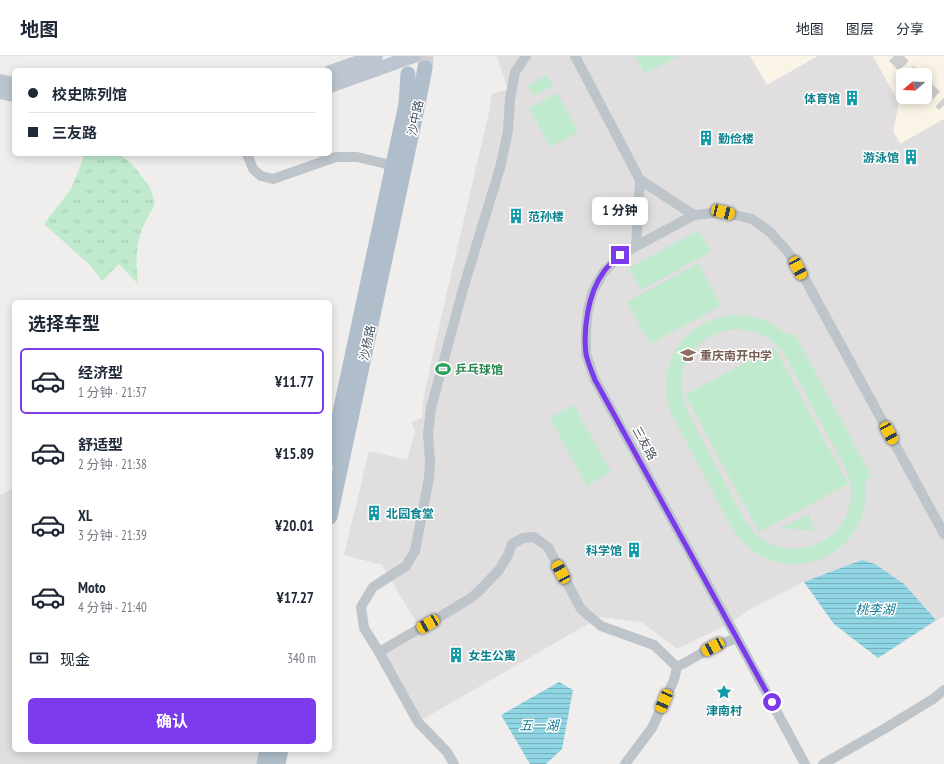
<!DOCTYPE html>
<html lang="zh">
<meta charset="utf-8">
<style>
body{margin:0;font-family:"PT Sans Narrow","Noto Sans SC",sans-serif;background:#f6f6f7;color:#1f2937;height:100vh;display:flex;flex-direction:column;font-size:15px;white-space:nowrap}
*{box-sizing:border-box;margin:0}
p{font-size:13px;color:#747a83}
.icon{flex:none;width:22px;height:22px;fill:none;stroke:currentColor;stroke-width:2;stroke-linecap:round;stroke-linejoin:round}
.map{position:relative;flex:1;overflow:hidden}
.details{position:absolute;left:12px;top:244px;width:320px;height:452px;display:flex;flex-direction:column;background:#fff;border-radius:6px;box-shadow:0 2px 10px #0003}
.details>*{flex:none}
.hud{position:absolute;left:12px;top:12px;width:320px;height:88px;border-radius:6px;box-shadow:0 2px 10px #0003;display:grid;align-content:center;height:88px;padding:0 16px;background:#fff}
.needle{width:26px;rotate:251deg}
.buttons{position:absolute;left:896px;top:12px;display:grid;gap:8px}
.buttons a{display:grid;place-items:center;width:36px;height:36px;border-radius:6px;background:#fff;box-shadow:0 2px 10px #0003;font-size:20px}
.end{position:absolute;width:18px;height:18px;margin:-9px;border:5px solid #7c3aed;background:#fff;box-shadow:0 0 0 2px #fff}
.from{border-radius:50%}
.bubble{position:absolute;height:28px;border-radius:6px;background:#fff;box-shadow:0 2px 10px #0003;font-size:13px;font-weight:700;line-height:28px;text-align:center}
.car{position:absolute;width:12px;height:24px;margin:-12px -6px;border-radius:5px;box-shadow:0 0 3px 1px #0007;background:linear-gradient(#f5c518 24%,#345 0 40%,#f5c518 0 76%,#345 0 86%,#f5c518 0)}
.hud b{display:flex;align-items:center;gap:14px;height:38px;font-size:15px}
.hud b+b{border-top:1px solid #e0e1e3}
.hud i{width:10px;height:10px;background:#1f2937}
ul{padding:0;list-style:none}
li{display:flex;align-items:center;gap:12px;height:66px;margin:0 8px 6px;padding:0 8px;border:2px solid transparent;border-radius:6px}
li div{flex:1}
li b{display:block;font-size:15px}
li em{font-style:normal;font-weight:700}
li.on{border-color:#7c3aed}
li>.icon{width:36px;height:36px;stroke-width:1.5}
h2{padding:0 16px;font-size:18px;line-height:48px}
.pay{display:flex;align-items:center;gap:10px;height:44px;padding:0 16px;font-size:15px}
.pay p{margin-inline-start:auto}
.button{display:flex;gap:8px;margin-top:auto;padding:8px 16px}
.button a{flex:1;height:46px;border-radius:6px;background:#7c3aed;color:#fff;font-size:16px;font-weight:700;line-height:46px;text-align:center}
header{display:flex;align-items:center;gap:24px;box-sizing:border-box;height:56px;padding:0 20px;background:#fff;border-bottom:1px solid #e0e1e3}
header strong{font-size:19px}
nav{display:flex;gap:22px;margin-inline-start:auto;font-size:14px}
.map>svg:first-child{display:block}
.commercial{fill:#faf4e7;fill-rule:evenodd}
.education{fill:#e1dedf}
.grass{fill:url(#grass-tufts)}
.garden{fill:#bfeace;fill-rule:evenodd}
.water{fill:url(#water-rules)}
.lines{fill:none;stroke-linecap:round;stroke-linejoin:round}
.secondary-tunnel{stroke:#cececf;stroke-width:14;stroke-dasharray:14 7;stroke-linecap:butt}
.primary-tunnel{stroke:#cececf;stroke-width:15;stroke-dasharray:15 8;stroke-linecap:butt}
.street{stroke:#bdc5cb;stroke-width:10}
.secondary{stroke:#bdc6d0;stroke-width:14}
.primary{stroke:#afbeca;stroke-width:15}
.route{stroke:#7c3aed;stroke-width:5}
.labels{text-anchor:middle;dominant-baseline:central;stroke-width:3;stroke-linejoin:round;paint-order:stroke}
.culture-label{font-size:12px;font-weight:bold;fill:#0d838f;stroke:#fff;text-anchor:start}
.street-label{font-size:12px;fill:#475159;stroke:#fff}
.education-label{font-size:12px;font-weight:bold;fill:#785e54;stroke:#fff;text-anchor:start}
.leisure-label{font-size:12px;font-weight:bold;fill:#27864d;stroke:#fff;text-anchor:start}
.water-label{font-size:13px;font-style:italic;fill:#197d94;stroke:#fff}
</style>
<header>
<strong>地图</strong>
<nav><a>地图</a><a>图层</a><a>分享</a></nav>
</header>
<div class="map">
<svg width="944" height="708" viewBox="0 0 944 708">
<defs>
<pattern id="grass-tufts" width="24" height="20" patternUnits="userSpaceOnUse"><rect width="24" height="20" fill="#bfeace"/><path d="M3 7l-1-3M5 7V3M7 7l1-3M15 17l-1-3M17 17v-4M19 17l1-3" fill="none" stroke="#a6cab3"/></pattern>
<pattern id="water-rules" width="6" height="5" patternUnits="userSpaceOnUse"><rect width="6" height="5" fill="#90d5e3"/><path d="M0 2.5h6" fill="none" stroke="#77afbb"/></pattern>
</defs>
<rect width="100%" height="100%" fill="#f0eded"/>
<g class="commercial">
<polygon points="750,0 818,0 767,29"/>
<path d="M871 0H944V63L901 88 893 75 899 47 873 1ZM903 19H925V41H903Z"/>
</g>
<g class="education">
<polygon points="499,0 750,0 767,29 818,0 873,0 899,47 893,75 900,88 944,63 944,560 878,602 834,568 804,526 752,552 729,568 677,593 641,566 600,561 418,666 379,596 420,573 382,509 344,499 369,395 407,404 415,375 411,366 422,362 423,344 443,253 444,249 489,56 492,38 508,33 497,1"/>
<polygon points="14,432 14,694 262,694 259,708 0,708 0,439"/>
</g>
<path class="grass" d="M85 98H119L132 108 150 131 155 148C151 156 146 163 143 171 135 189 136 209 138 228L119 208 102 225 90 209 44 168 71 133Z"/>
<g class="garden">
<polygon points="635,0 678,0 645,18"/>
<polygon points="547,19 553,30 533,40 528,30"/>
<polygon points="557,37 578,76 550,91 529,52"/>
<polygon points="699,174 711,196 641,234 629,212"/>
<polygon points="698,207 721,250 650,288 627,246"/>
<path d="M733 259C756 259 771 265 789 280L794 277 872 421 865 424C866 435 867 446 863 457 848 508 782 526 744 487 739 482 735 476 731 470L670 355C656 306 682 266 733 259ZM736 273C755 274 770 281 783 296L844 409C850 422 853 435 850 448 842 486 798 504 765 485 756 480 750 472 744 463L688 357C670 316 691 278 736 273Z"/>
<polygon points="774,291 848,428 759,476 685,339"/>
<polygon points="574,349 611,416 587,430 550,362"/>
<polygon points="809,458 812,466 813,475 782,472"/>
</g>
<g class="water">
<polygon points="862,504 875,508 904,528 936,564 878,602 834,568 804,526"/>
<polygon points="559,626 573,634 562,693 546,708 530,708 501,659"/>
</g>
<g class="lines">
<g class="secondary-tunnel">
<polyline points="894,0 913,19"/>
<polyline points="925,31 944,49"/>
</g>
<polyline class="primary-tunnel" points="425,12 426,0"/>
<g class="street">
<polyline points="526,0 515,16 510,43 508,75 500,112 463,233 431,352 428,378 430,404 429,422 415,495 406,510 373,531 361,551 364,572 379,596 436,563 471,542 479,535 499,514 508,499 512,488 523,482 534,481 548,491 581,553 601,570 654,589 677,611"/>
<polyline points="575,0 640,124 694,159"/>
<polyline points="247,98 253,113 261,120 273,123 336,101 357,101 399,111"/>
<polyline points="636,190 640,124"/>
<polyline points="737,582 595,324 586,298 586,274 588,253 593,235 603,217 620,199 694,159 723,156 752,163 770,176 787,195 799,212 944,478"/>
<polyline points="379,596 418,666 447,696 454,708"/>
<polyline points="625,708 652,672 674,624 677,611 713,591 737,582 805,708"/>
<polyline points="823,708 884,673 933,643 944,634"/>
</g>
<g class="secondary">
<polyline points="330,16 376,0"/>
<polyline points="0,25 14,28"/>
<polyline points="330,30 414,0"/>
<polyline points="0,36 14,39"/>
</g>
<g class="primary">
<polyline points="330,403 406,48 408,18"/>
<polyline points="330,461 418,48 425,12"/>
<polyline points="264,708 267,694"/>
<polyline points="278,708 281,694"/>
</g>
</g>
<g class="lines">
<path class="route" d="M620 199C614 205 607 210 603 217 588 237 583 274 586 298 588 307 592 316 595 324L772 646"/>
</g>
<defs>
<symbol id="building-bare" viewBox="-9 -9 18 18"><path d="M-4-6H4V6H1V3H-1V6H-4ZM-2.5-4.3h1.7v1.8h-1.7ZM.8-4.3h1.7v1.8H.8ZM-2.5-1h1.7V.8h-1.7ZM.8-1h1.7V.8H.8Z" fill="#0f9aa8" stroke="#fff" stroke-width="2.5" paint-order="stroke"/></symbol>
<symbol id="school-bare" viewBox="-9 -9 18 18"><path d="M0-5L7-2L0 1L-7-2ZM-4 1L0 2.5L4 1V4Q0 6-4 4Z" fill="#8d6e63" stroke="#fff" stroke-width="2.5" paint-order="stroke"/></symbol>
<symbol id="stadium-bare" viewBox="-9 -9 18 18"><path d="M0-5a6.5 5 0 1 0 0 10a6.5 5 0 1 0 0-10ZM-3.5-1.8h7v3.6h-7Z" fill="#2e9e5b" stroke="#fff" stroke-width="2.5" paint-order="stroke"/></symbol>
<symbol id="sight-bare" viewBox="-9 -9 18 18"><path d="M0-6L1.8-2.2L6-1.7L2.9 1.2L3.7 5.4L0 3.3L-3.7 5.4L-2.9 1.2L-6-1.7L-1.8-2.2Z" fill="#0f9aa8" stroke="#fff" stroke-width="2.5" paint-order="stroke"/></symbol>
</defs>
<g fill-rule="evenodd">
<use href="#building-bare" x="841" y="31" width="22" height="22"/>
<use href="#building-bare" x="695" y="71" width="22" height="22"/>
<use href="#building-bare" x="900" y="90" width="22" height="22"/>
<use href="#building-bare" x="505" y="149" width="22" height="22"/>
<use href="#school-bare" x="677" y="288" width="22" height="22"/>
<use href="#stadium-bare" x="432" y="302" width="22" height="22"/>
<use href="#building-bare" x="363" y="446" width="22" height="22"/>
<use href="#building-bare" x="623" y="483" width="22" height="22"/>
<use href="#building-bare" x="445" y="588" width="22" height="22"/>
<use href="#sight-bare" x="713" y="625" width="22" height="22"/>
</g>
<g class="labels">
<g class="culture-label">
<text x="840" y="42" text-anchor="end">体育馆</text>
<text x="718" y="82">勤俭楼</text>
<text x="899" y="101" text-anchor="end">游泳馆</text>
<text x="528" y="160">范孙楼</text>
<text x="386" y="457">北园食堂</text>
<text x="622" y="494" text-anchor="end">科学馆</text>
<text x="468" y="599">女生公寓</text>
<text x="724" y="654" text-anchor="middle">津南村</text>
</g>
<g class="street-label">
<text transform="translate(415 62) rotate(-78)">沙中路</text>
<text transform="translate(367 287) rotate(-78)">沙杨路</text>
<text transform="translate(645 387) rotate(61)">三友路</text>
</g>
<g class="education-label">
<text x="700" y="299">重庆南开中学</text>
</g>
<g class="leisure-label">
<text x="455" y="313">乒乓球馆</text>
</g>
<g class="water-label">
<text x="875" y="553">桃李湖</text>
<text x="539" y="669">五一湖</text>
</g>
</g>
</svg>
<div class="buttons">
<a><svg class="needle" viewBox="-14 -14 28 28"><path d="M0-13l5 13h-10z" fill="#e53935"/><path d="M0 13l5-13h-10z" fill="#747a83"/></svg></a>
</div>
<i class="end from" style="left:772px;top:646px"></i>
<i class="end" style="left:620px;top:199px"></i>
<div class="bubble" style="left:592px;top:141px;width:56px">1 分钟</div>
<i class="car" style="left:723px;top:156px;rotate:104deg"></i>
<i class="car" style="left:798px;top:212px;rotate:152deg"></i>
<i class="car" style="left:889px;top:377px;rotate:151deg"></i>
<i class="car" style="left:561px;top:516px;rotate:332deg"></i>
<i class="car" style="left:428px;top:568px;rotate:240deg"></i>
<i class="car" style="left:713px;top:591px;rotate:242deg"></i>
<i class="car" style="left:664px;top:645px;rotate:203deg"></i>
<div class="hud">
<b><i class="from"></i>校史陈列馆</b>
<b><i></i>三友路</b>
</div>
<section class="details">
<h2>选择车型</h2>
<ul>
<li class="on"><svg class="icon" aria-label="car" viewBox="0 0 24 24"><path d="M5 17H2v-5l4-1 3-4h7l3 4 3 1v5h-3M9 17h6M6 11h13"/><circle cx="7" cy="17" r="2"/><circle cx="17" cy="17" r="2"/></svg><div><b>经济型</b><p>1 分钟 · 21:37</p></div><em>¥11.77</em></li>
<li><svg class="icon" aria-label="car" viewBox="0 0 24 24"><path d="M5 17H2v-5l4-1 3-4h7l3 4 3 1v5h-3M9 17h6M6 11h13"/><circle cx="7" cy="17" r="2"/><circle cx="17" cy="17" r="2"/></svg><div><b>舒适型</b><p>2 分钟 · 21:38</p></div><em>¥15.89</em></li>
<li><svg class="icon" aria-label="car" viewBox="0 0 24 24"><path d="M5 17H2v-5l4-1 3-4h7l3 4 3 1v5h-3M9 17h6M6 11h13"/><circle cx="7" cy="17" r="2"/><circle cx="17" cy="17" r="2"/></svg><div><b>XL</b><p>3 分钟 · 21:39</p></div><em>¥20.01</em></li>
<li><svg class="icon" aria-label="car" viewBox="0 0 24 24"><path d="M5 17H2v-5l4-1 3-4h7l3 4 3 1v5h-3M9 17h6M6 11h13"/><circle cx="7" cy="17" r="2"/><circle cx="17" cy="17" r="2"/></svg><div><b>Moto</b><p>4 分钟 · 21:40</p></div><em>¥17.27</em></li>
</ul>
<div class="pay"><svg class="icon" aria-label="cash" viewBox="0 0 24 24"><path d="M3 7h18v10H3z"/><circle cx="12" cy="12" r="2"/></svg>现金<p>340 m</p></div>
<div class="button"><a>确认</a></div>
</section>
</div>
